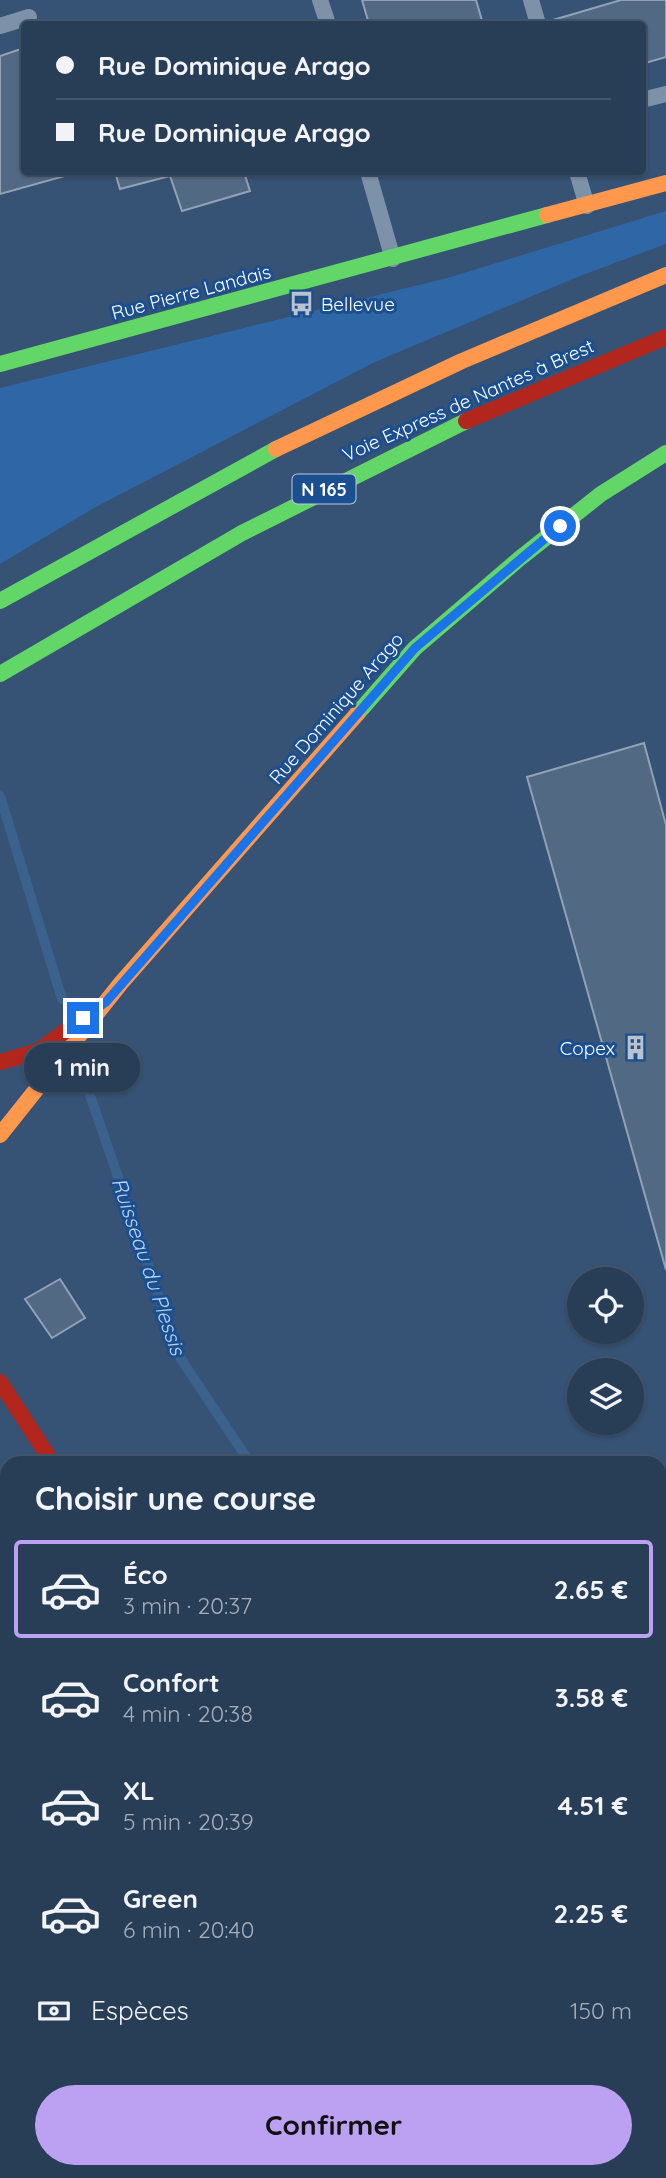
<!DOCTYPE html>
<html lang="fr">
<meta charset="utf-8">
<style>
body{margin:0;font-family:Quicksand,sans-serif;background:#344961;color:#f1f3f6;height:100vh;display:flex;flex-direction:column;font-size:26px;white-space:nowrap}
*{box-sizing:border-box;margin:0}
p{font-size:23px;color:#a5aeba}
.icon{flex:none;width:38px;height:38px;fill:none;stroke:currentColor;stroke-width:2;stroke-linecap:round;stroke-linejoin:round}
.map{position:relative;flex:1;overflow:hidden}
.side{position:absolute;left:0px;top:1456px;width:667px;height:723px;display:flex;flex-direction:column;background:#283e57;border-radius:21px 21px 0 0;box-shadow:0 2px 5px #0004,0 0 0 2px #44576d}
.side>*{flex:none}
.guide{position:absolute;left:21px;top:21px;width:625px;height:154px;border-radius:7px;box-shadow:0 2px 5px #0004,0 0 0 2px #44576d;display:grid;align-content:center;height:154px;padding:0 35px;background:#283e57}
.buttons{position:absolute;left:567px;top:1267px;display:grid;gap:14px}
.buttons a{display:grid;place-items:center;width:77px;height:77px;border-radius:50%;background:#283e57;box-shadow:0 2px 5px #0004,0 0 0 2px #44576d;font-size:35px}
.end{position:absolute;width:32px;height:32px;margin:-16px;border:9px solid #1a73e8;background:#fff;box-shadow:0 0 0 4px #fff}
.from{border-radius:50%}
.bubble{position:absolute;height:49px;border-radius:24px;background:#283e57;box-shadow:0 2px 5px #0004,0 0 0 2px #44576d;font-size:23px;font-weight:700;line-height:49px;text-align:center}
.guide b{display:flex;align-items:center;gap:24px;height:66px;font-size:26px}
.guide b+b{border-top:2px solid #44576d}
.guide i{width:18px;height:18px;background:#f1f3f6}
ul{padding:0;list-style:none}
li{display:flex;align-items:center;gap:21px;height:98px;margin:0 14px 10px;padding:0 21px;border:4px solid transparent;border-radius:7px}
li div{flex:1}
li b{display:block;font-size:26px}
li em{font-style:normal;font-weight:700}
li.active{border-color:#bca0f2}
li>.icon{width:63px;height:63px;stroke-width:1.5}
h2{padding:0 35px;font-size:32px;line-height:84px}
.pay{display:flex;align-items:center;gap:18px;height:77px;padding:0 35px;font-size:26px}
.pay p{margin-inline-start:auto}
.button{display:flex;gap:14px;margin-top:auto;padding:14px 35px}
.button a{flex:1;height:80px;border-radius:42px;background:#bca0f2;color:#111;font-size:28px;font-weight:700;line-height:80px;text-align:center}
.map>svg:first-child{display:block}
.green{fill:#2f66a5}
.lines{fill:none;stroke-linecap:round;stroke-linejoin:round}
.stream{stroke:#3b618d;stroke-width:10}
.building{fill:#526984;stroke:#92a2b6;stroke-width:2}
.lane{stroke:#7d92a8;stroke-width:16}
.street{stroke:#7d92a8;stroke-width:32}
.fast{stroke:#63d668;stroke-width:16}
.slow{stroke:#ff974d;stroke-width:16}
.jam{stroke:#b3261e;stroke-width:16}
.route{stroke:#1a73e8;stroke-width:9}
.labels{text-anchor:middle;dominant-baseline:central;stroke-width:6;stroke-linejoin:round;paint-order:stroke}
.shield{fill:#1b4f8f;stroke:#bbcadd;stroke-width:2}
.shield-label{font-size:18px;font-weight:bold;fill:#fff}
.street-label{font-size:19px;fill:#fff;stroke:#1b4f8f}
.poi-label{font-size:19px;fill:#fff;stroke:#1b4f8f;text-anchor:start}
.water-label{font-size:21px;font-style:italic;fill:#b5d3f5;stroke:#1b4f8f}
</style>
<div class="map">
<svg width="666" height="2178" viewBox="0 0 666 2178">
<rect width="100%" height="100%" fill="#365274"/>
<polygon class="green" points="666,211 666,244 580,276 375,362 94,508 0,564 0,388 447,278"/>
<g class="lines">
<g class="stream">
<polyline points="0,796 62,999"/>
<polyline points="90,1095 179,1356 250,1463"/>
<polyline points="660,2073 666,2083"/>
</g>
</g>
<g class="building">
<polygon points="362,0 476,0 483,24 369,24"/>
<polygon points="621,0 666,0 666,57 642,64 642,24 554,24 553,20"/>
<polygon points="24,48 24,172 79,172 0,194 0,56"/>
<polygon points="115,172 244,172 250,191 182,211 170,176 120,189"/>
<polygon points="644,743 666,825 666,1270 527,777"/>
<polygon points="60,1279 85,1318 52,1338 25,1299"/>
<polygon points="0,1542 7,1551 7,1811 4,1814 0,1809"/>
<polygon points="0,2141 7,2148 7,2172 17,2173 12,2178 0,2178"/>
<polygon points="372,2172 437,2172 441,2178 374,2178"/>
</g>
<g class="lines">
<g class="lane">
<polyline points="320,0 328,24"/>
<polyline points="531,0 538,24"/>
<polyline points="0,26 29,17"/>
<polyline points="642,100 666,94"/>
<polyline points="368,172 393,259"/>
<polyline points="577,172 587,206"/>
</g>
<g class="street">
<polyline points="0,1936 7,1930"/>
<polyline points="0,2034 7,2043"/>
<polyline points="108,2172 113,2178"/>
</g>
<g class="fast">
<polyline points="0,364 547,215"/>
<polyline points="0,601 276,449"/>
<polyline points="0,674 242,533 466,421"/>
<polyline points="357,714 415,648 519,559 601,494 666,453"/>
</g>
<g class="slow">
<polyline points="547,215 666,183"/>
<polyline points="276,449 462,361 666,275"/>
<polyline points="0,1135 121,983 357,714"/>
<polyline points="582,2172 587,2178"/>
</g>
<g class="jam">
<polyline points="466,421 666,337"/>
<polyline points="0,1062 38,1051 78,1022"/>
<polyline points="0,1382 48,1456"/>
</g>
</g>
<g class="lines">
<polyline class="route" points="83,1018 106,1002 415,648 560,526"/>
</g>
<defs>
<symbol id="bus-bare" viewBox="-9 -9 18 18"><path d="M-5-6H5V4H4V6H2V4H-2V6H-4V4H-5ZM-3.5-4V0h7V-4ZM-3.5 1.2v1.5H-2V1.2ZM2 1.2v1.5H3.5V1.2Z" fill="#b9c2ce" stroke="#1b4f8f" stroke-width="2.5" paint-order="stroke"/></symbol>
<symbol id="building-bare" viewBox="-9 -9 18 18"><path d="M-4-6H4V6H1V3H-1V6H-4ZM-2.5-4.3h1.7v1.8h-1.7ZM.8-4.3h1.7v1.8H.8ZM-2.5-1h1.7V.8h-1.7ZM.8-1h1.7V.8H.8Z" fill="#b9c2ce" stroke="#1b4f8f" stroke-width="2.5" paint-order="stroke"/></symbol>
</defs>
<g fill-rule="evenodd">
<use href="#bus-bare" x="284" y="286" width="35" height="35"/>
<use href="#building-bare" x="618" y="1030" width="35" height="35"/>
</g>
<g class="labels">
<rect class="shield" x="292.5" y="474.5" width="63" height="29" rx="5"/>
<g class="shield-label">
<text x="324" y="489">N 165</text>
</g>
<g class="street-label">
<text transform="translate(191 292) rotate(-15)">Rue Pierre Landais</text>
<text transform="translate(468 400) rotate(-24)">Voie Express de Nantes à Brest</text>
<text transform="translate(336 708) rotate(-49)">Rue Dominique Arago</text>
</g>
<g class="poi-label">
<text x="321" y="304">Bellevue</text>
<text x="615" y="1048" text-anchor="end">Copex</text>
</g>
<g class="water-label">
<text transform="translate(149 1266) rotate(71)">Ruisseau du Plessis</text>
</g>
</g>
</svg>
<div class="buttons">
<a><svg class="icon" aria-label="locate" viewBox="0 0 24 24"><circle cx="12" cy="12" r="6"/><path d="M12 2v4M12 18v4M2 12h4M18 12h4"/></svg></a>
<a><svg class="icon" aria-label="layers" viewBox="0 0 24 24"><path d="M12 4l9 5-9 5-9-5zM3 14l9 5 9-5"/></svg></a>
</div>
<i class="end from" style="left:560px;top:526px"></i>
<i class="end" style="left:83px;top:1018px"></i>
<div class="bubble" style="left:24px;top:1043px;width:116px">1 min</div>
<div class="guide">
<b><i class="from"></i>Rue Dominique Arago</b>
<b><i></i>Rue Dominique Arago</b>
</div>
<section class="side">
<h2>Choisir une course</h2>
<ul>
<li class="active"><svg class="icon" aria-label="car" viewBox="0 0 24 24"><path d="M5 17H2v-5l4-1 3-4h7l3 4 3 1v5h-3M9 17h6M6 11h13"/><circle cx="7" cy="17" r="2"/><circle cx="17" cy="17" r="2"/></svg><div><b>Éco</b><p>3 min · 20:37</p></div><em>2.65 €</em></li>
<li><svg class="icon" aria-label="car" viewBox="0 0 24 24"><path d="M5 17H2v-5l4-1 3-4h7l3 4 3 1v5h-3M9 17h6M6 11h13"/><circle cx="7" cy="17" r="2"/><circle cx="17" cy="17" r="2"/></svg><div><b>Confort</b><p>4 min · 20:38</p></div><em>3.58 €</em></li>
<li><svg class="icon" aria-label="car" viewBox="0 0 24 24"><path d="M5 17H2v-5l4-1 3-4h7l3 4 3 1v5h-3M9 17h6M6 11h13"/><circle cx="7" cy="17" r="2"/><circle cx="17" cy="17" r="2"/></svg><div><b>XL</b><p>5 min · 20:39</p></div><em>4.51 €</em></li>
<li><svg class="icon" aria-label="car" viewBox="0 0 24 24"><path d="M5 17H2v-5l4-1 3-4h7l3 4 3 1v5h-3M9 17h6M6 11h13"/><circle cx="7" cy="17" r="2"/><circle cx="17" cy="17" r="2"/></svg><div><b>Green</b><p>6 min · 20:40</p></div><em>2.25 €</em></li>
</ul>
<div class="pay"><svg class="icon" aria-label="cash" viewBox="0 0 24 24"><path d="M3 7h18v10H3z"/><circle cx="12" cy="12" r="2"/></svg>Espèces<p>150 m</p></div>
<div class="button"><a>Confirmer</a></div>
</section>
</div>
